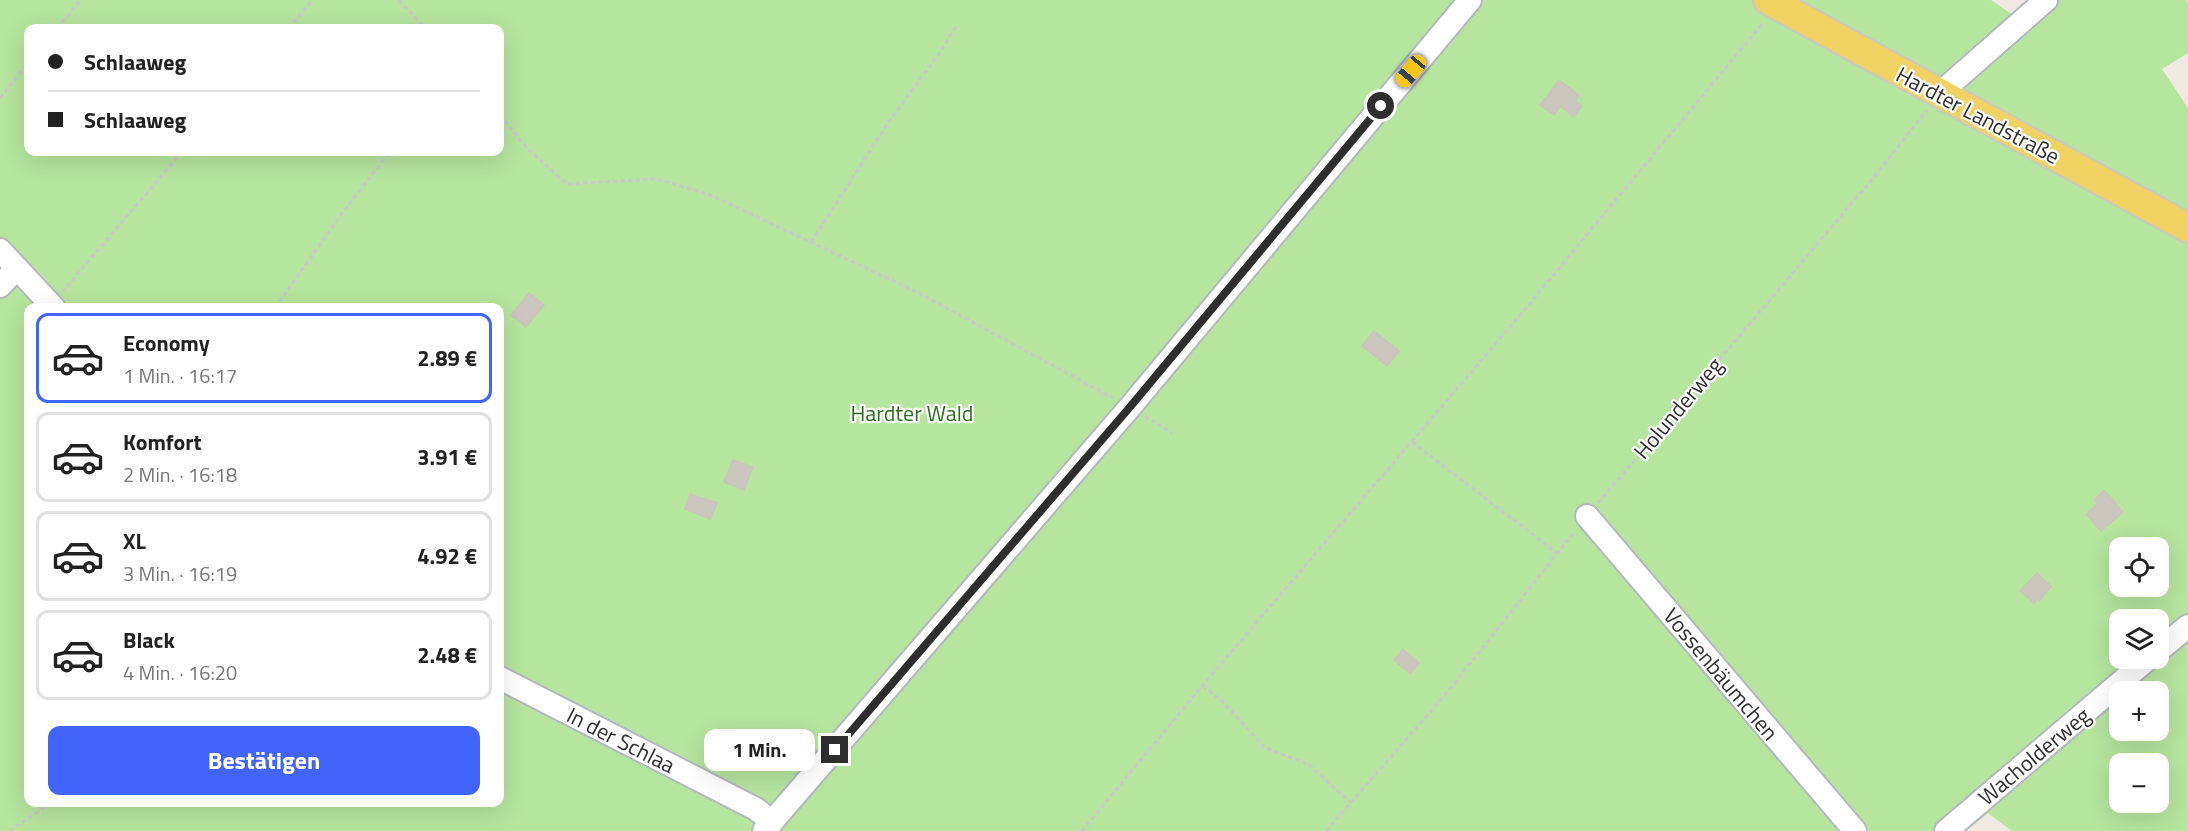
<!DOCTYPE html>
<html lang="de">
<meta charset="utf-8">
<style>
body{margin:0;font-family:"Titillium Web",sans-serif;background:#f2f2f2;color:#222;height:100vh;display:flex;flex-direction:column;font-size:22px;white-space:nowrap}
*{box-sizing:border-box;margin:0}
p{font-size:20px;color:#767676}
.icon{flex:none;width:33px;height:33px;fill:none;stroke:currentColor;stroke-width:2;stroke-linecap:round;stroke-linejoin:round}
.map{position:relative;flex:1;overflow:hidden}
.details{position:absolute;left:24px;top:303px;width:480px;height:504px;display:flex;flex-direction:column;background:#fff;border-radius:12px;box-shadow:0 6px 24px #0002}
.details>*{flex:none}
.top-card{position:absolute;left:24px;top:24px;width:480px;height:132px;border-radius:12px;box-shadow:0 6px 24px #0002;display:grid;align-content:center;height:132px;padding:0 24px;background:#fff}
.controls{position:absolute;left:2109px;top:537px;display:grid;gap:12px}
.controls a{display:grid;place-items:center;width:60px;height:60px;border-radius:12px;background:#fff;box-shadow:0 6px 24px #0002;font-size:30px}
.end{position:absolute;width:27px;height:27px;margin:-14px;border:8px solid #2e2e2e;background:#fff;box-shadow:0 0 0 3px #fff}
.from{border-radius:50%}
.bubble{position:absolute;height:42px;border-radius:12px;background:#fff;box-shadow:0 6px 24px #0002;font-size:20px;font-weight:700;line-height:42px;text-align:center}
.car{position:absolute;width:18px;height:36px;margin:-18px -9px;border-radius:8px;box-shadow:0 0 4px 2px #0007;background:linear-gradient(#f5c518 24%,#345 0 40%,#f5c518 0 76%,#345 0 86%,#f5c518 0)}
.top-card b{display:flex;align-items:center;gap:21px;height:57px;font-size:22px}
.top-card b+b{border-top:2px solid #e0e0e0}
.top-card i{width:15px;height:15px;background:#222}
ul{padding:10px 0 0;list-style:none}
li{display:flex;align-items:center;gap:18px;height:90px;margin:0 12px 9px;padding:0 12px;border:3px solid #e0e0e0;border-radius:12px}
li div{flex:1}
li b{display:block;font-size:22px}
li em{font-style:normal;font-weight:700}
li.selected{border-color:#4264fb}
li>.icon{width:54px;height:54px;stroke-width:1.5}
.action{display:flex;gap:12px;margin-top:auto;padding:12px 24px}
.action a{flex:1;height:69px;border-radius:12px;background:#4264fb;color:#fff;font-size:24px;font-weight:700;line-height:69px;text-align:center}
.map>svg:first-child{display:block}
.green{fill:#b6e59e;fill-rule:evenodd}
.building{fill:#cbc7bf;stroke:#cbc5ba;stroke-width:1.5}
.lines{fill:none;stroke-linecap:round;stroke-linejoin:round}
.minor-casing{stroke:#b4b7c1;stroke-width:26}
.major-casing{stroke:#c9c9c9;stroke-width:32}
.path{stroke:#c9c9c9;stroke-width:3;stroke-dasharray:4.5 3;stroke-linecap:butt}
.minor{stroke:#fff;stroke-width:22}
.major{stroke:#f2d163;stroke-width:28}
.route{stroke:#2e2e2e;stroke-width:8}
.labels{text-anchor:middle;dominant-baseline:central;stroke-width:4.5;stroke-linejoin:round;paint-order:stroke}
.street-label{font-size:22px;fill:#2e2e2e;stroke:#fff}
.park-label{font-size:22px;fill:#2c6e1b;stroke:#fff}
</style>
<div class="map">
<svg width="2188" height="831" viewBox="0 0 2188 831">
<rect width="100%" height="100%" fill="#efe9e1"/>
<path class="green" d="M0 0H1991L2017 18 2037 0H2186L2188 3V53L2162 69 2188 108V831H2012L1988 813 1966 831H0ZM28 28H500V152H28ZM28 308H500V802H28ZM2120 548H2158V586H2120ZM2120 620H2158V658H2120ZM2120 692H2158V730H2120ZM2120 764H2158V802H2120Z"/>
<g class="building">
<polygon points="1559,80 1579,95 1575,101 1582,106 1574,117 1560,106 1554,115 1540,105"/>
<polygon points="529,293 544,305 526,327 511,315"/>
<polygon points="1374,331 1399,351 1387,366 1362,346"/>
<polygon points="733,460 753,467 744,490 724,482"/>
<polygon points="2104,490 2123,512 2101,531 2086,514 2098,504 2094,500"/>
<polygon points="690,494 717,503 710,519 685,509"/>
<polygon points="2037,573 2051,586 2039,601 2038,599 2034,603 2020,591"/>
<polygon points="1403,649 1419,663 1410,674 1394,660"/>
</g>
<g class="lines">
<defs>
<g id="minor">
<polyline points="1939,94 2046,0"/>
<polyline points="0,250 54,308"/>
<polyline points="0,286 17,268"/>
<polyline points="1587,516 1855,831"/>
<polyline points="2158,651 2188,626"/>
<polyline points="500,678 756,809 772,822"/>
<polyline points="764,831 1130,407 1470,0"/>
<polyline points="1946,831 2149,658"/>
</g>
<polyline id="major" points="1768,0 2188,228"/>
</defs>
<use href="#minor" class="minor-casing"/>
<use href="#major" class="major-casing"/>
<g class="path">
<polyline points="399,0 425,28"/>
<polyline points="57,28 81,0"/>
<polyline points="288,28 313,0"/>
<polyline points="0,98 28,63"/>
<polyline points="500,115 528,149 567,184 657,179 708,194 915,291 1113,398"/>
<polyline points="811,242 890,120 941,51 957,24"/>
<polyline points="62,292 182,152"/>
<polyline points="275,308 343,212 390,152"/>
<polyline points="1145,416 1172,433"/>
<polyline points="1412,442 1557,553"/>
<polyline points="1598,503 1874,177 1927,110"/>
<polyline points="1203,686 1222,701 1264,747 1309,765 1350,802"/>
<polyline points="10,831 52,802"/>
<polyline points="1082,831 1202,686 1521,314 1763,23"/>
<polyline points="1326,831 1445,695 1575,531"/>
</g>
<use href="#minor" class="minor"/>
<use href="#major" class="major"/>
</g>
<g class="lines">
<polyline class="route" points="835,750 1130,407 1381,106"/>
</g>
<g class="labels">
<g class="street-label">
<text transform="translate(1978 115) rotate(28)">Hardter Landstraße</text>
<text transform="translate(1678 408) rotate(-50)">Holunderweg</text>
<text transform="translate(1721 674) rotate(50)">Vossenbäumchen</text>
<text transform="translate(621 740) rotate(27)">In der Schlaa</text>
<text transform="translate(2034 756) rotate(-40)">Wacholderweg</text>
</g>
<g class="park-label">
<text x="912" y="413">Hardter Wald</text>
</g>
</g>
</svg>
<div class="controls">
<a><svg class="icon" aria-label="locate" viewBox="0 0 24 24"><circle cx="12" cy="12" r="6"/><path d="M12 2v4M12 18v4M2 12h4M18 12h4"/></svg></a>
<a><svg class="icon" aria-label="layers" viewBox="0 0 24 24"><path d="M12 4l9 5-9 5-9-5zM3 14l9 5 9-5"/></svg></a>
<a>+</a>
<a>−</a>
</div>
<i class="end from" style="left:1381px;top:106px"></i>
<i class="end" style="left:835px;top:750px"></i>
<div class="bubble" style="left:704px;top:729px;width:111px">1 Min.</div>
<i class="car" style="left:1411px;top:71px;rotate:220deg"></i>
<div class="top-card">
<b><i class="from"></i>Schlaaweg</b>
<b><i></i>Schlaaweg</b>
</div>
<section class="details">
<ul>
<li class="selected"><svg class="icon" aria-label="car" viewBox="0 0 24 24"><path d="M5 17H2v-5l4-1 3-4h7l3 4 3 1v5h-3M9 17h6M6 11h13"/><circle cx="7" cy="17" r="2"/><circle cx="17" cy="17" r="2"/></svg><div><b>Economy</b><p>1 Min. · 16:17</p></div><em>2.89 €</em></li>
<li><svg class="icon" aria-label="car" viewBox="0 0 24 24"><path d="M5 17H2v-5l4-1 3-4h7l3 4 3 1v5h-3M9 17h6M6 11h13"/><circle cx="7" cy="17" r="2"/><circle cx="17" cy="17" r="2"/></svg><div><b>Komfort</b><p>2 Min. · 16:18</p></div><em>3.91 €</em></li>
<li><svg class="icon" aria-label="car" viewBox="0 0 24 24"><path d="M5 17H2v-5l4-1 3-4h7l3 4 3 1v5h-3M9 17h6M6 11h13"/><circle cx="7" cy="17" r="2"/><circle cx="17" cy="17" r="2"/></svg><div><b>XL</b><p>3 Min. · 16:19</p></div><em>4.92 €</em></li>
<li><svg class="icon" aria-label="car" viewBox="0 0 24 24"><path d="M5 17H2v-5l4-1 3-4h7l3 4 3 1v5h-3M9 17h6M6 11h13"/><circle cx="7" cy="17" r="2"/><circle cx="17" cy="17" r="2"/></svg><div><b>Black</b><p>4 Min. · 16:20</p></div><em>2.48 €</em></li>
</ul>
<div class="action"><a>Bestätigen</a></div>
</section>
</div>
